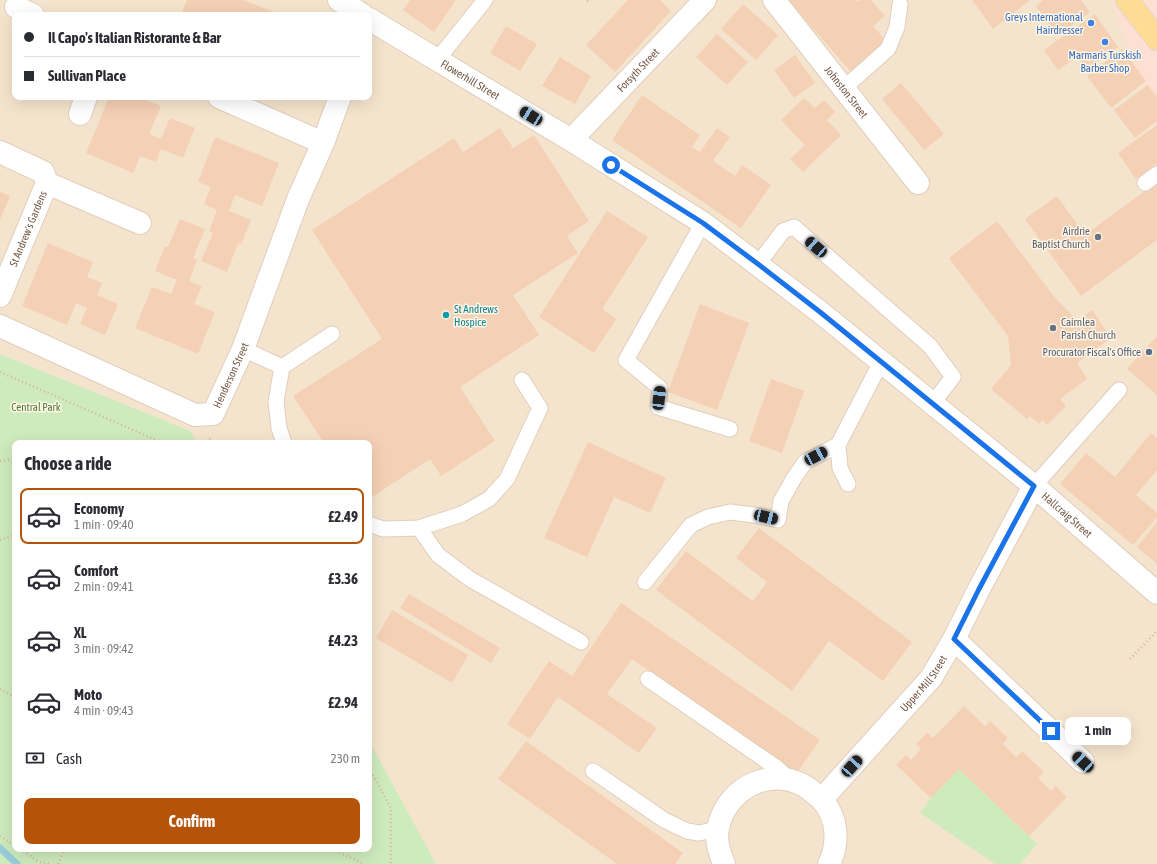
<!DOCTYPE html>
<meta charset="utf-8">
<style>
body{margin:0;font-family:"Asap Condensed",sans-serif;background:#f7f7f7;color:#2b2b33;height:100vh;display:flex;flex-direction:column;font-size:15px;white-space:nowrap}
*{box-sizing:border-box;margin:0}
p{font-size:13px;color:#7c7c81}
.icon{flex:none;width:22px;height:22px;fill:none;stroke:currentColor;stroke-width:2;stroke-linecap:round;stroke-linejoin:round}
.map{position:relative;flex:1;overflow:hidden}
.side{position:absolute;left:12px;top:440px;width:360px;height:412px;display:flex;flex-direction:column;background:#fff;border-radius:8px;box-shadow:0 4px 16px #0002}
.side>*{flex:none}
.banner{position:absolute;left:12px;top:12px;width:360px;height:88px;border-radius:8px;box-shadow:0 4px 16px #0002;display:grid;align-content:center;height:88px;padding:0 12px;background:#fff}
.end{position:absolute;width:18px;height:18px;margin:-9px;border:5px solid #1a73e8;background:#fff;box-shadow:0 0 0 2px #fff}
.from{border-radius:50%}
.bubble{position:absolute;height:28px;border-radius:8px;background:#fff;box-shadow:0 4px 16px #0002;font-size:13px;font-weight:700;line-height:28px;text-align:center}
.car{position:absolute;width:12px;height:24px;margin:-12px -6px;border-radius:5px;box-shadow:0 0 3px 1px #0007;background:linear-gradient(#222 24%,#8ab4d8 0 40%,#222 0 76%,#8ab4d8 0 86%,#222 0)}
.banner b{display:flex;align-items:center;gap:14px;height:38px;font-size:15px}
.banner b+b{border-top:1px solid #e1e1e2}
.banner i{width:10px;height:10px;background:#2b2b33}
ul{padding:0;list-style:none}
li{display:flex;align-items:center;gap:12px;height:56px;margin:0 8px 6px;padding:0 4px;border:2px solid transparent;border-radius:8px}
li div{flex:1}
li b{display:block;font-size:15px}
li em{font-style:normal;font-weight:700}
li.selected{border-color:#b45309}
li>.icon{width:36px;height:36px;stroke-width:1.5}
h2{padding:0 12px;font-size:18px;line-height:48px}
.pay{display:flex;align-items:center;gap:10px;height:44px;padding:0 12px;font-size:15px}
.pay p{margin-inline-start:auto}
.button{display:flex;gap:8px;margin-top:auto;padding:8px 12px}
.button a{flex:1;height:46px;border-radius:8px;background:#b45309;color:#fff;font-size:16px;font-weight:700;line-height:46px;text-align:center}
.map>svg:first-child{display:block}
.residential{fill:#f5e4cd;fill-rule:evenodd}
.commercial{fill:#fee0d2}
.green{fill:#ceebbd}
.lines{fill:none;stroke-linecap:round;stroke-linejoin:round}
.stream{stroke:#99cdd9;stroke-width:7}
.building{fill:#f4d0b5}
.lane-casing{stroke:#e1cebb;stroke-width:17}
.street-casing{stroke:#e1cebb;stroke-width:24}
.primary-casing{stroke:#ded7d3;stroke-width:24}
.path{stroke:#d8b399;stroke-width:2.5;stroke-dasharray:1 3;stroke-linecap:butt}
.lane{stroke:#fff;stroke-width:15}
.street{stroke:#fff;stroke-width:22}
.primary{stroke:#ffdb94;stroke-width:22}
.route{stroke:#1a73e8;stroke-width:5}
.shop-dot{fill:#3f7fe0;stroke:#fff6e6;stroke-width:1.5}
.worship-dot{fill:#6b7280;stroke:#fff6e6;stroke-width:1.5}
.culture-dot{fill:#0f9aa8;stroke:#fff6e6;stroke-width:1.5}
.service-dot{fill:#5c6f8a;stroke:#fff6e6;stroke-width:1.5}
.labels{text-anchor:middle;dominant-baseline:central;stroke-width:3;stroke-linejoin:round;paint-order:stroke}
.shop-label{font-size:11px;fill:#366cbe;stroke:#fff6e6;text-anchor:end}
.street-label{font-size:11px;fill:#745846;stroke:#fff6e6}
.worship-label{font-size:11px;fill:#5b616d;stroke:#fff6e6;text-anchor:end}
.culture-label{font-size:11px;fill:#0d838f;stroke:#fff6e6;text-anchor:start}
.service-label{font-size:11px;fill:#4e5e75;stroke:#fff6e6;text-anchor:end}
.park-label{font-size:11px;fill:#4d7b3d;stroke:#fff6e6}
</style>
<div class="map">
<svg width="1157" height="864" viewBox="0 0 1157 864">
<rect width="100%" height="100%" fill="#fdf2df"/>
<path class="residential" d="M0 0H1112L1157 130V864H0ZM15 15H369V97H15ZM15 443H369V849H15Z"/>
<polygon class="commercial" points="1112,0 1157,0 1157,130"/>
<g class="green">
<polygon points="0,354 190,431 198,443 15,443 15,849 369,849 369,741 436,864 0,864"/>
<polygon points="959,769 1037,844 1020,864 995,864 920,813 931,798"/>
</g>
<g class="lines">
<polyline class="stream" points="0,848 17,864"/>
</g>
<g class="building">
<polygon points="187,0 243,0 282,15 181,15"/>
<polygon points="410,0 456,0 434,32 403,10"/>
<polygon points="628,0 660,0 671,11 615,72 586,45"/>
<polygon points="788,0 855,0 857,2 860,0 871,0 885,16 873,26 887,42 852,73"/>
<polygon points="972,0 1030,0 993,29"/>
<polygon points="1043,0 1081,0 1090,12 1058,35 1036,6"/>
<polygon points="743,4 778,35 756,60 721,29"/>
<polygon points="1095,14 1118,47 1086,70 1077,57 1058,70 1044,50"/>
<polygon points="506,26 537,44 520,71 490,53"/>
<polygon points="717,34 748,62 727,85 696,57"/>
<polygon points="1122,49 1146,81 1111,108 1087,76"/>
<polygon points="795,55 815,83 794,98 774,70"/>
<polygon points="560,57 591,76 575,104 542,86"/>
<polygon points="901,83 944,134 924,150 882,99"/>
<polygon points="1148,85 1157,97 1157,121 1135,138 1114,110"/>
<polygon points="642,95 700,135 692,147 700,152 717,128 730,137 713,161 735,176 742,165 771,185 741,228 612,140"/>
<polygon points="109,97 139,97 161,106 149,134 161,139 170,118 195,128 183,158 161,149 156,162 140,156 133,173 86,153"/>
<polygon points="804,98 815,108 824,100 835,112 827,120 841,135 803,172 790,159 805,145 781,120"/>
<polygon points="1157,125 1157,163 1136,179 1118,153"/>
<polygon points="500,128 513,148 534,135 589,221 567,236 578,253 513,295 539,335 460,387 495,441 441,476 430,459 369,499 369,443 324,443 293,396 382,339 312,230 454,138 463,152"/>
<polygon points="215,137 279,163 262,206 235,195 229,211 251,220 241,244 238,243 227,272 201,261 213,233 209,231 217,210 204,204 211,187 198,182"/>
<polygon points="1157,182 1157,240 1081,296 1025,219 1057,196 1085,235"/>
<polygon points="0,192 10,196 0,220"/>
<polygon points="607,211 648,237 602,309 616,319 594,353 539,317"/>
<polygon points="180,219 205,229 193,258 197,260 189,281 202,286 194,304 215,312 198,354 135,328 152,287 171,294 177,280 155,271 165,246 168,247"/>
<polygon points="997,221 1056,299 1078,321 1092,310 1111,338 1077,363 1087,379 1060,399 1066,406 1047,425 1042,420 1039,424 1030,416 1027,419 991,389 1011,365 1008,336 949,258"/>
<polygon points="48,243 93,262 87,277 102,283 97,295 118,304 105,335 80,324 87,308 76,303 67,325 22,306"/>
<polygon points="700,304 749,323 717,410 668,392"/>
<polygon points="1157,336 1157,395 1127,369"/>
<polygon points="771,379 804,391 782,453 749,441"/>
<polygon points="1151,433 1157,438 1157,470 1136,495 1157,513 1157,517 1133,545 1060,484 1086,453 1115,477"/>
<polygon points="588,442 666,478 650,513 614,497 587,557 544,538"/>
<polygon points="1157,522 1157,564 1137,547"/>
<polygon points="759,528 912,642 883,681 829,641 792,691 656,590 686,551 753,601 767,582 736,558"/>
<polygon points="409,594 500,648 491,663 400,608"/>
<polygon points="621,603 820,740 796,774 632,659 607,694 657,728 639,753 558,697 530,739 507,724 549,661 572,676"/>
<polygon points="392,610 468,655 452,683 376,638"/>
<polygon points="964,706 985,726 990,721 1008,738 1003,744 1016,757 1022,751 1044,772 1038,778 1051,791 1056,786 1067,797 1029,836 959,769 931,798 896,765 906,755 911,760 921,749 916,744 927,733 933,738"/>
<polygon points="526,741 683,853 675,864 617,864 498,779"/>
</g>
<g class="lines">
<defs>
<g id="lane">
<polyline points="437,60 485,0"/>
<polyline points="844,88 888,49 897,27 900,4"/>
<polyline points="1145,183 1157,174"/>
<polyline points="703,223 626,360 660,388 658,407 730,429"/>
<polyline points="758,264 783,231 794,227 930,346 953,377 932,404"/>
<polyline points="243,349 282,367"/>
<polyline points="284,443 279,428 276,402 282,367 332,334"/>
<polyline points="848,484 840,468 838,445 881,362"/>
<polyline points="1034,486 1119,390"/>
<polyline points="369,524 383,529 419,528 462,514 489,499 507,479 540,408 522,380"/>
<polyline points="419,528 438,555 470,579 581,642"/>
<polyline points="645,582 691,525 708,517 730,512 754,515 778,520 781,501 794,478 805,462 838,445"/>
<polyline points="648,679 777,768 789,779"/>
<polyline points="593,771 664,820 687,831 699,833 717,829"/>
</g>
<g id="street">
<polyline points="339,0 363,15"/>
<path id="s1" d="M774 0 918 183"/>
<polyline points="16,7 33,15"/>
<path id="s2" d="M369 19 571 140 703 223 820 312 1034 486 1157 593"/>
<polyline points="219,97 323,143"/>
<polyline points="80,114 86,97"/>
<path id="s3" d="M571 140 705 0"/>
<polyline points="0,152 43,172 47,183 140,223"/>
<path id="s4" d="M0 296 47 183"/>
<path id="s5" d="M0 326 195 415 213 414 243 349 298 199 323 143 340 97"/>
<polyline points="954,639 1083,762"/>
<path id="s6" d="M822 799 931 678 954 639 979 589 1034 486"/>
<path d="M724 864C720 853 715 841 718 828 727 784 779 762 814 793 824 800 831 811 834 823 837 837 836 850 829 864"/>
</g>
<polyline id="primary" points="1127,0 1157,39"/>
</defs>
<use href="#lane" class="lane-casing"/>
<use href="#street" class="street-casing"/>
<use href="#primary" class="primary-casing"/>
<g class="path">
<polyline points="587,1 589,0"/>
<polyline points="0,372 163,443"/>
<polyline points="208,443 210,438"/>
<polyline points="0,461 9,460 15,463"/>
<polyline points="0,540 15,535"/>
<polyline points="1130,659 1157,631"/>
<polyline points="0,689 15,697"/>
<polyline points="369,768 391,808 391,864"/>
<polyline points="0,836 15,846"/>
<polyline points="20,849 39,862 50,864"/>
<polyline points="332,849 364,864"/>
<polyline points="58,864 64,849"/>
</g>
<use href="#lane" class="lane"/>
<use href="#street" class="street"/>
<use href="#primary" class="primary"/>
</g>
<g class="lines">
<polyline class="route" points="611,165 703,223 758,264 820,312 1034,486 979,589 954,639 1051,731"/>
</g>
<g class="shop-dot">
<circle cx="1091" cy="23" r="4"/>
<circle cx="1105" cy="42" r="4"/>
</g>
<g class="worship-dot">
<circle cx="1098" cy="237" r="4"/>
<circle cx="1053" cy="328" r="4"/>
</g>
<circle class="culture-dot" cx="446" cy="315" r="4"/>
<circle class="service-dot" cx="1149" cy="352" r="4"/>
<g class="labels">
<g class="shop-label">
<text x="1083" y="17">Greys International<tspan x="1083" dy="13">Hairdresser</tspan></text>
<text x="1105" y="55" text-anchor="middle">Marmaris Turskish<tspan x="1105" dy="13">Barber Shop</tspan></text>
</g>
<g class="street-label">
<text stroke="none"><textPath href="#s3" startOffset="97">Forsyth Street</textPath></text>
<text stroke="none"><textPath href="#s2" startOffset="118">Flowerhill Street</textPath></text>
<text stroke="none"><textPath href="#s1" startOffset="117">Johnston Street</textPath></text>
<text stroke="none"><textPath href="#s4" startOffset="73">St Andrew's Gardens</textPath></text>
<text stroke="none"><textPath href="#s5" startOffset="275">Henderson Street</textPath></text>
<text stroke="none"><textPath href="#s2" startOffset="858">Hallcraig Street</textPath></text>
<text stroke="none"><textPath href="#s6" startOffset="154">Upper Mill Street</textPath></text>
</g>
<g class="worship-label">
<text x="1090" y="231">Airdrie<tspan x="1090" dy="13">Baptist Church</tspan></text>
<text x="1061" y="322" text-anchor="start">Cairnlea<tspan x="1061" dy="13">Parish Church</tspan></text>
</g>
<g class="culture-label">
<text x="454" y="309">St Andrews<tspan x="454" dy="13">Hospice</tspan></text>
</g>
<g class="service-label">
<text x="1141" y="352">Procurator Fiscal's Office</text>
</g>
<g class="park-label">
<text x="36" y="407">Central Park</text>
</g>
</g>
</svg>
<i class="end from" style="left:611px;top:165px"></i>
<i class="end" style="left:1051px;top:731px"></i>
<div class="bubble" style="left:1065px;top:717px;width:66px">1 min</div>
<i class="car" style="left:531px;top:116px;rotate:301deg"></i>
<i class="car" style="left:816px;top:247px;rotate:311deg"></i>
<i class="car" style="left:659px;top:398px;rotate:7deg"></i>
<i class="car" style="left:816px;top:456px;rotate:62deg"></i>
<i class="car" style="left:766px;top:517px;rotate:103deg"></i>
<i class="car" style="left:1083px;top:762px;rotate:313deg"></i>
<i class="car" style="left:852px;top:766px;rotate:42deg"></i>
<div class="banner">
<b><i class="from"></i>Il Capo's Italian Ristorante &amp; Bar</b>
<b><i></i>Sullivan Place</b>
</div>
<section class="side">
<h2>Choose a ride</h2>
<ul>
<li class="selected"><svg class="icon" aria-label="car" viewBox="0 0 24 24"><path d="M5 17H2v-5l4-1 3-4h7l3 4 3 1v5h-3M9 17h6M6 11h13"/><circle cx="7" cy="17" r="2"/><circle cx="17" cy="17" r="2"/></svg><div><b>Economy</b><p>1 min · 09:40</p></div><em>£2.49</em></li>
<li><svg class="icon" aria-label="car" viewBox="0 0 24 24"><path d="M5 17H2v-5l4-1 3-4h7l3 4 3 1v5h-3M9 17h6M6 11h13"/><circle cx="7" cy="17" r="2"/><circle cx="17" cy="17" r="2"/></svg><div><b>Comfort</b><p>2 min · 09:41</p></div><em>£3.36</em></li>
<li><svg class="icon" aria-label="car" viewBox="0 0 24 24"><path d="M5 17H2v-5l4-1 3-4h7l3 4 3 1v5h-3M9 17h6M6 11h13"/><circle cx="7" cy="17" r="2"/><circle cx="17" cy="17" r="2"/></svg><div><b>XL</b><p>3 min · 09:42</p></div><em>£4.23</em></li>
<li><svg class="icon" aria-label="car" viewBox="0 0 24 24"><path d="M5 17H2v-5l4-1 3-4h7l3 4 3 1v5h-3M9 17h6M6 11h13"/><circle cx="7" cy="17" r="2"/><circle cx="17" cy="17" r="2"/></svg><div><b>Moto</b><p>4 min · 09:43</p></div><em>£2.94</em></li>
</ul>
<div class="pay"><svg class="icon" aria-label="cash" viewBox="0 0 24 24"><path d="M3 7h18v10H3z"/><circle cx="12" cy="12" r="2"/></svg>Cash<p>230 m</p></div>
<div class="button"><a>Confirm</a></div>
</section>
</div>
